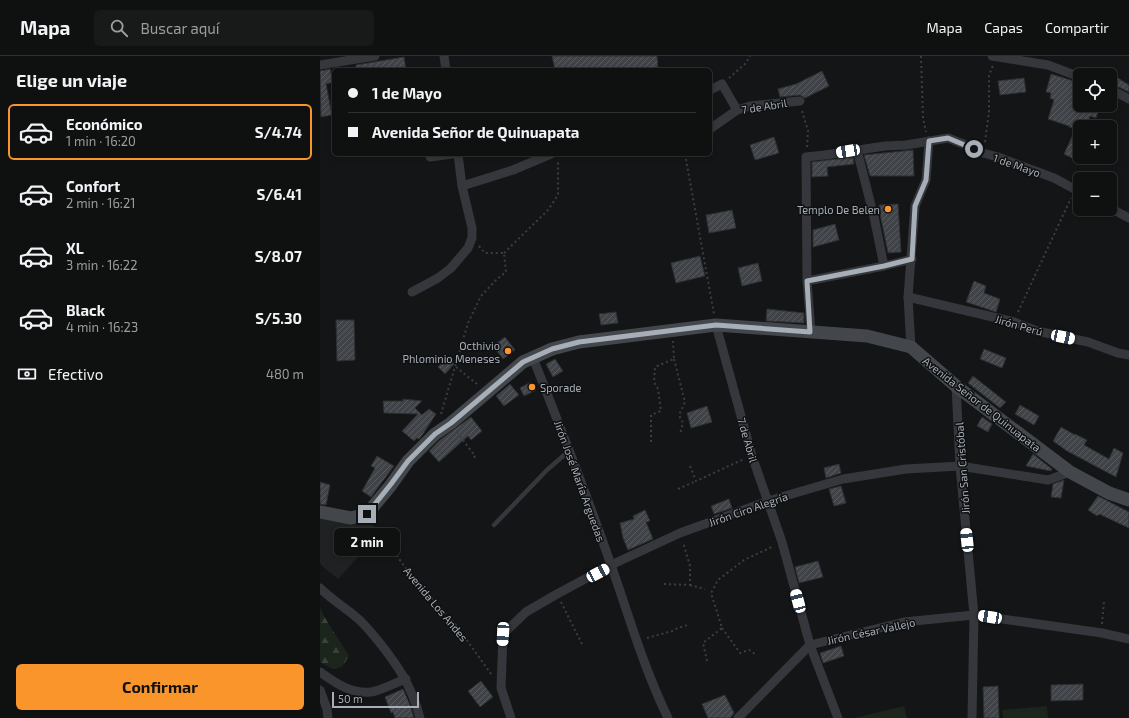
<!DOCTYPE html>
<html lang="es">
<meta charset="utf-8">
<style>
body{margin:0;font-family:"Exo 2",sans-serif;background:#181919;color:#f1f3f6;height:100vh;display:flex;flex-direction:column;font-size:15px;white-space:nowrap}
*{box-sizing:border-box;margin:0}
p{font-size:13px;color:#9b9d9f}
.icon{flex:none;width:22px;height:22px;fill:none;stroke:currentColor;stroke-width:2;stroke-linecap:round;stroke-linejoin:round}
.map{position:relative;flex:1;overflow:hidden}
.panel{display:flex;flex-direction:column;background:#0f1010;width:320px}
.panel>*{flex:none}
.banner{position:absolute;left:12px;top:12px;width:380px;height:88px;border-radius:6px;box-shadow:0 2px 6px #0003,0 0 0 1px #2f3030;display:grid;align-content:center;height:88px;padding:0 16px;background:#0f1010}
.buttons{position:absolute;left:753px;top:12px;display:grid;gap:8px}
.buttons a{display:grid;place-items:center;width:44px;height:44px;border-radius:6px;background:#0f1010;box-shadow:0 2px 6px #0003,0 0 0 1px #2f3030;font-size:20px}
.scale{position:absolute;left:12px;bottom:10px;width:87px;box-sizing:border-box;padding-left:4px;border:2px solid #a6aeb7;border-top:0;font-size:11px;line-height:14px;white-space:nowrap;color:#a6aeb7;-webkit-text-stroke:3px #0f1011;paint-order:stroke}
.end{position:absolute;width:18px;height:18px;margin:-9px;border:5px solid #a6aeb7;background:#111;box-shadow:0 0 0 2px #111}
.from{border-radius:50%}
.bubble{position:absolute;height:28px;border-radius:6px;background:#0f1010;box-shadow:0 2px 6px #0003,0 0 0 1px #2f3030;font-size:13px;font-weight:700;line-height:28px;text-align:center}
.car{position:absolute;width:12px;height:24px;margin:-12px -6px;border-radius:5px;box-shadow:0 0 3px 1px #0007;background:linear-gradient(#fff 24%,#345 0 40%,#fff 0 76%,#345 0 86%,#fff 0)}
.banner b{display:flex;align-items:center;gap:14px;height:38px;font-size:15px}
.banner b+b{border-top:1px solid #2f3030}
.banner i{width:10px;height:10px;background:#f1f3f6}
ul{padding:0;list-style:none}
li{display:flex;align-items:center;gap:12px;height:56px;margin:0 8px 6px;padding:0 8px;border:2px solid transparent;border-radius:6px}
li div{flex:1}
li b{display:block;font-size:15px}
li em{font-style:normal;font-weight:700}
li.current{border-color:#f9952a}
li>.icon{width:36px;height:36px;stroke-width:1.5}
h2{padding:0 16px;font-size:18px;line-height:48px}
.pay{display:flex;align-items:center;gap:10px;height:44px;padding:0 16px;font-size:15px}
.pay p{margin-inline-start:auto}
.cta{display:flex;gap:8px;margin-top:auto;padding:8px 16px}
.cta a{flex:1;height:46px;border-radius:6px;background:#f9952a;color:#111;font-size:16px;font-weight:700;line-height:46px;text-align:center}
header{display:flex;align-items:center;gap:24px;box-sizing:border-box;height:56px;padding:0 20px;background:#0f1010;border-bottom:1px solid #2f3030}
header strong{font-size:19px}
nav{display:flex;gap:22px;margin-inline-start:auto;font-size:14px}
.search{width:280px;height:36px;background:#181919;display:flex;align-items:center;gap:10px;box-sizing:border-box;padding:0 14px;border-radius:6px;color:#9b9d9f;font-size:15px}
main{display:flex;flex:1;min-height:0}
.map>svg:first-child{display:block}
.built{fill:#202123}
.forest{fill:url(#forest-firs)}
.park{fill:#1c251c}
.building{fill:url(#building-hatch);stroke:#2e2f33}
.lines{fill:none;stroke-linecap:round;stroke-linejoin:round}
.path{stroke:#3b3e43;stroke-width:2;stroke-dasharray:2 3;stroke-linecap:butt}
.lane{stroke:#35373c;stroke-width:4.5}
.street{stroke:#35373c;stroke-width:9}
.secondary{stroke:#43474c;stroke-width:13}
.route{stroke:#a6aeb7;stroke-width:5}
.poi-dot{fill:#f9952a;stroke:#0f1011;stroke-width:1.5}
.labels{text-anchor:middle;dominant-baseline:central;stroke-width:3;stroke-linejoin:round;paint-order:stroke}
.street-label{font-size:11px;fill:#a6aeb7;stroke:#0f1011}
.poi-label{font-size:11px;fill:#a6aeb7;stroke:#0f1011;text-anchor:end}
</style>
<header>
<strong>Mapa</strong>
<div class="search"><svg class="icon" aria-label="search" viewBox="0 0 24 24"><circle cx="10" cy="10" r="6"/><path d="M15 15l6 6"/></svg>Buscar aquí</div>
<nav><a>Mapa</a><a>Capas</a><a>Compartir</a></nav>
</header>
<main>
<section class="panel">
<h2>Elige un viaje</h2>
<ul>
<li class="current"><svg class="icon" aria-label="car" viewBox="0 0 24 24"><path d="M5 17H2v-5l4-1 3-4h7l3 4 3 1v5h-3M9 17h6M6 11h13"/><circle cx="7" cy="17" r="2"/><circle cx="17" cy="17" r="2"/></svg><div><b>Económico</b><p>1 min · 16:20</p></div><em>S/4.74</em></li>
<li><svg class="icon" aria-label="car" viewBox="0 0 24 24"><path d="M5 17H2v-5l4-1 3-4h7l3 4 3 1v5h-3M9 17h6M6 11h13"/><circle cx="7" cy="17" r="2"/><circle cx="17" cy="17" r="2"/></svg><div><b>Confort</b><p>2 min · 16:21</p></div><em>S/6.41</em></li>
<li><svg class="icon" aria-label="car" viewBox="0 0 24 24"><path d="M5 17H2v-5l4-1 3-4h7l3 4 3 1v5h-3M9 17h6M6 11h13"/><circle cx="7" cy="17" r="2"/><circle cx="17" cy="17" r="2"/></svg><div><b>XL</b><p>3 min · 16:22</p></div><em>S/8.07</em></li>
<li><svg class="icon" aria-label="car" viewBox="0 0 24 24"><path d="M5 17H2v-5l4-1 3-4h7l3 4 3 1v5h-3M9 17h6M6 11h13"/><circle cx="7" cy="17" r="2"/><circle cx="17" cy="17" r="2"/></svg><div><b>Black</b><p>4 min · 16:23</p></div><em>S/5.30</em></li>
</ul>
<div class="pay"><svg class="icon" aria-label="cash" viewBox="0 0 24 24"><path d="M3 7h18v10H3z"/><circle cx="12" cy="12" r="2"/></svg>Efectivo<p>480 m</p></div>
<div class="cta"><a>Confirmar</a></div>
</section>
<div class="map">
<svg width="809" height="662" viewBox="0 0 809 662">
<defs>
<pattern id="forest-firs" width="22" height="20" patternUnits="userSpaceOnUse"><rect width="22" height="20" fill="#1c251c"/><path d="M5 1l3.5 6h-7zM16 11l3.5 6h-7z" fill="#3a423b"/></pattern>
<pattern id="building-hatch" width="6" height="6" patternUnits="userSpaceOnUse"><rect width="6" height="6" fill="#404347"/><path d="M-1 1l2-2M0 6l6-6M5 7l2-2" fill="none" stroke="#595c5f"/></pattern>
</defs>
<rect width="100%" height="100%" fill="#141516"/>
<polygon class="built" points="0,459 45,465 62,475 18,523 1,509 0,506"/>
<path class="forest" d="M0 552C8 569 20 584 29 600L22 611 12 613 0 606Z"/>
<g class="park">
<polygon points="584,650 587,662 534,662"/>
<polygon points="727,650 728,662 683,662 682,654"/>
</g>
<g class="building">
<polygon points="232,0 337,0 338,11 322,14 235,14"/>
<polygon points="84,1 86,14 36,14 36,9"/>
<polygon points="10,13 13,26 6,28 12,59 1,61 0,15"/>
<polygon points="502,15 509,30 485,42 480,39 460,41 458,33 476,28"/>
<polygon points="790,17 809,29 809,36 790,27"/>
<polygon points="731,18 760,27 760,51 761,49 780,49 776,62 770,60 767,71 760,71 760,106 744,98 756,72 749,71 749,70 728,63 734,44 730,42 731,37 726,36"/>
<polygon points="704,22 706,36 680,39 678,25"/>
<polygon points="454,81 459,97 435,104 430,89"/>
<polygon points="593,94 594,120 550,120 544,99"/>
<polygon points="533,101 534,108 507,111 508,120 492,121 492,106"/>
<polygon points="578,148 581,196 568,197 560,158 559,149"/>
<polygon points="412,154 416,172 389,177 386,159"/>
<polygon points="515,168 519,184 493,191 493,174"/>
<polygon points="380,200 385,220 356,227 351,207"/>
<polygon points="438,207 442,225 422,230 418,212"/>
<polygon points="654,225 666,230 664,237 680,243 676,256 646,246"/>
<polygon points="447,253 484,257 484,267 446,265"/>
<polygon points="296,256 298,267 281,269 279,258"/>
<polygon points="16,264 34,264 35,304 17,305"/>
<polygon points="185,281 195,294 183,303 173,290"/>
<polygon points="664,293 686,302 682,312 660,303"/>
<polygon points="127,301 134,308 125,318 118,311"/>
<polygon points="235,303 243,315 233,321 226,308"/>
<polygon points="653,320 686,346 680,352 648,327"/>
<polygon points="211,326 216,334 204,340 200,332"/>
<polygon points="190,328 199,339 184,350 176,340"/>
<polygon points="83,343 102,345 95,352 102,359 109,353 116,358 103,378 99,383 97,382 94,385 82,375 98,358 64,357 63,345 83,345"/>
<polygon points="700,349 719,360 714,369 695,358"/>
<polygon points="387,350 392,366 371,372 367,357"/>
<polygon points="151,361 162,375 151,384 148,380 119,406 109,395 120,384"/>
<polygon points="662,361 672,368 668,376 657,370"/>
<polygon points="741,371 755,379 755,378 767,384 764,389 789,403 794,392 803,397 796,421 747,395 733,385"/>
<polygon points="713,398 732,413 731,415 706,410"/>
<polygon points="57,400 74,410 51,441 42,435 55,412 51,410"/>
<polygon points="519,408 521,417 506,422 504,412"/>
<polygon points="744,424 741,442 731,441 733,428"/>
<polygon points="0,426 10,429 6,449 0,448"/>
<polygon points="521,430 526,447 514,450 509,433"/>
<polygon points="778,440 809,456 809,472 779,458 777,460 768,454"/>
<polygon points="409,443 412,452 394,458 391,450"/>
<polygon points="325,454 330,465 326,466 333,483 308,494 303,482 300,467 314,463 313,460"/>
<polygon points="498,505 503,521 479,527 475,511"/>
<polygon points="521,590 524,600 503,607 500,597"/>
<polygon points="161,625 173,641 160,651 148,635"/>
<polygon points="763,628 763,644 731,645 731,629"/>
<polygon points="678,630 679,662 664,662 663,631"/>
<polygon points="83,633 90,649 94,662 75,662 73,656 71,657 65,641"/>
<polygon points="405,639 414,657 412,660 410,662 388,662 382,648"/>
</g>
<g class="lines">
<g class="path">
<polyline points="601,0 603,62 606,76"/>
<polyline points="409,22 426,7 430,0"/>
<polyline points="482,55 488,75 487,91"/>
<polyline points="665,86 669,56 669,20 673,9"/>
<polyline points="365,98 394,258"/>
<polyline points="159,190 165,197 184,197"/>
<polyline points="184,197 228,154 238,139 238,105"/>
<polyline points="698,256 751,142"/>
<polyline points="354,303 365,346 359,359 363,367 360,378"/>
<polyline points="136,311 158,329"/>
<polyline points="121,358 148,267 161,240 177,223 186,216 184,197"/>
<polyline points="137,376 155,400 153,403"/>
<polyline points="331,386 331,359 341,355 338,333 334,326 335,311 354,303 353,285"/>
<polyline points="370,410 376,425 424,403"/>
<polyline points="358,433 376,425"/>
<polyline points="53,467 90,518 136,569 171,618"/>
<polyline points="344,528 370,529 370,510 363,486"/>
<polyline points="370,529 385,533"/>
<polyline points="241,546 262,588"/>
<polyline points="782,568 784,545"/>
<polyline points="402,572 420,597 429,594 435,598"/>
<polyline points="327,582 352,575 358,572 368,569"/>
<polyline points="387,605 383,587 402,572 391,537 398,524 424,504 454,490"/>
</g>
<polyline class="lane" points="174,469 227,414 250,394"/>
<g class="street">
<polyline points="124,0 126,14"/>
<polyline points="672,0 728,9 760,21"/>
<polyline points="0,9 55,0"/>
<polyline points="790,33 809,43"/>
<polyline points="390,34 402,28 417,54"/>
<polyline points="390,73 417,54 430,50 480,45"/>
<polyline points="537,94 554,161 564,210"/>
<polyline points="110,101 132,98"/>
<polyline points="142,130 193,114 231,98"/>
<polyline points="790,152 809,162"/>
<polyline points="487,225 564,210 592,203"/>
<polyline points="92,236 118,222 131,212 148,192 152,182 152,172 142,130 138,98"/>
<polyline points="588,241 694,266 717,275 768,286 798,297 809,299"/>
<polyline points="396,269 432,400 462,486 490,589 518,662"/>
<polyline points="491,275 487,225 486,101 505,99 565,90 586,89 628,82 646,89 663,97 678,101 734,122 760,136"/>
<polyline points="591,291 588,241 595,150 606,124 609,85"/>
<path d="M213 302C240 370 267 439 291 509 309 560 324 613 348 662"/>
<polyline points="636,330 640,410 654,559 652,662"/>
<path d="M0 532C11 543 24 551 36 561 45 568 52 578 59 586 79 611 92 631 100 662"/>
<path d="M0 616C15 627 31 638 51 636 60 635 77 626 86 623"/>
<polyline points="0,634 7,653 8,662"/>
<polyline points="191,662 181,632 183,578 206,556 237,538 291,509 360,477 448,445 523,423 586,413 640,410 728,424 750,416"/>
<polyline points="418,662 490,589 584,566 654,559 782,577 809,583"/>
</g>
<polyline class="secondary" points="0,456 31,462 47,458 71,429 88,405 115,378 131,367 203,306 232,293 259,286 396,269 547,280 591,291 636,330 750,416 789,437 809,444"/>
</g>
<g class="lines">
<polyline class="route" points="47,458 71,428 88,405 115,378 131,367 203,306 232,293 259,286 396,269 490,276 487,225 564,210 592,203 595,150 606,124 609,85 628,82 654,93"/>
</g>
<g class="poi-dot">
<circle cx="568" cy="153" r="4"/>
<circle cx="188" cy="295" r="4"/>
<circle cx="212" cy="331" r="4"/>
</g>
<g class="labels">
<g class="street-label">
<text transform="translate(444 50) rotate(-9)">7 de Abril</text>
<text transform="translate(697 109) rotate(19)">1 de Mayo</text>
<text transform="translate(699 269) rotate(16)">Jirón Perú</text>
<text transform="translate(662 348) rotate(38)">Avenida Señor de Quinuapata</text>
<text transform="translate(428 384) rotate(74)">7 de Abril</text>
<text transform="translate(642 412) rotate(-94)">Jirón San Cristóbal</text>
<text transform="translate(260 425) rotate(70)">Jirón José María Arguedas</text>
<text transform="translate(428 453) rotate(-19)">Jirón Ciro Alegría</text>
<text transform="translate(116 548) rotate(50)">Avenida Los Andes</text>
<text transform="translate(551 575) rotate(-12)">Jirón César Vallejo</text>
</g>
<g class="poi-label">
<text x="560" y="153">Templo De Belen</text>
<text x="180" y="289">Octhivio<tspan x="180" dy="13">Phlominio Meneses</tspan></text>
<text x="220" y="331" text-anchor="start">Sporade</text>
</g>
</g>
</svg>
<div class="buttons">
<a><svg class="icon" aria-label="locate" viewBox="0 0 24 24"><circle cx="12" cy="12" r="6"/><path d="M12 2v4M12 18v4M2 12h4M18 12h4"/></svg></a>
<a>+</a>
<a>−</a>
</div>
<div class="scale">50 m</div>
<i class="end from" style="left:654px;top:93px"></i>
<i class="end" style="left:47px;top:458px"></i>
<div class="bubble" style="left:14px;top:472px;width:66px">2 min</div>
<i class="car" style="left:528px;top:95px;rotate:261deg"></i>
<i class="car" style="left:743px;top:281px;rotate:102deg"></i>
<i class="car" style="left:647px;top:484px;rotate:354deg"></i>
<i class="car" style="left:278px;top:517px;rotate:62deg"></i>
<i class="car" style="left:478px;top:545px;rotate:345deg"></i>
<i class="car" style="left:670px;top:561px;rotate:279deg"></i>
<i class="car" style="left:183px;top:578px;rotate:183deg"></i>
<div class="banner">
<b><i class="from"></i>1 de Mayo</b>
<b><i></i>Avenida Señor de Quinuapata</b>
</div>
</div>
</main>
